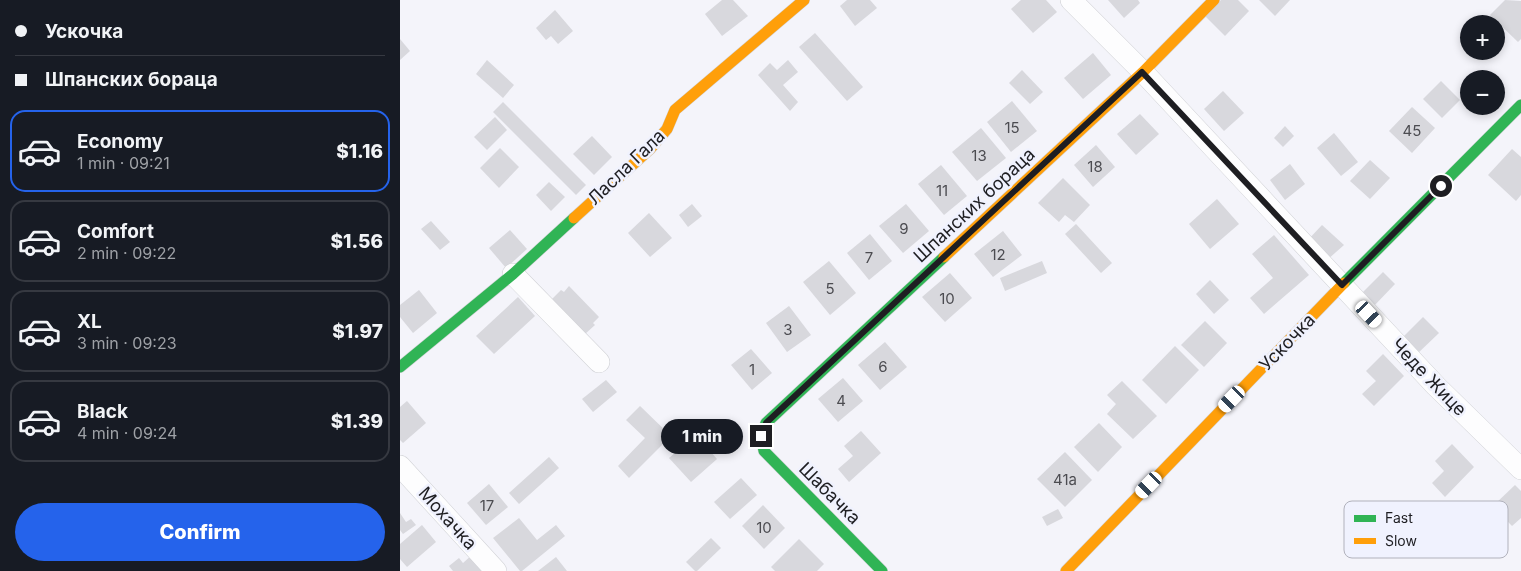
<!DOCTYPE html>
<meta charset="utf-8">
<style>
body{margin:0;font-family:Inter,sans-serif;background:#242831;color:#f1f3f6;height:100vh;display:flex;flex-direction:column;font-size:19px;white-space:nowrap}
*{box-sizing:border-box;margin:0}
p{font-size:16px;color:#9ea1a6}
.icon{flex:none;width:28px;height:28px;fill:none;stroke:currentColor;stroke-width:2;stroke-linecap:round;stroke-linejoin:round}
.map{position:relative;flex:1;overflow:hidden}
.drawer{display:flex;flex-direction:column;background:#171b24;width:400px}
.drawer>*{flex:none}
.hud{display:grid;align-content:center;height:110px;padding:0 15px;background:#171b24}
.buttons{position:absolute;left:1060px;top:15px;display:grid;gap:10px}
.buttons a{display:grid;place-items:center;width:45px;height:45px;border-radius:50%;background:#171b24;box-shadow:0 2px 8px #0003;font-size:25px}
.end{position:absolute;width:22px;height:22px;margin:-11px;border:6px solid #1e1e22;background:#fff;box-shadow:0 0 0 2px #fff}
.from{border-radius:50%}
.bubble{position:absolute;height:35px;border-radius:18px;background:#171b24;box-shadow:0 2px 8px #0003;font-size:16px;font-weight:800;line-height:35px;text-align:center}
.car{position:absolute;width:15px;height:30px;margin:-15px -8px;border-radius:6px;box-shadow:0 0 4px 1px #0007;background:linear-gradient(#fff 24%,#345 0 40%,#fff 0 76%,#345 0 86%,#fff 0)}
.hud b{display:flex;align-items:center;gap:18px;height:48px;font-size:19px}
.hud b+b{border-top:1px solid #363941}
.hud i{width:12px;height:12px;background:#f1f3f6}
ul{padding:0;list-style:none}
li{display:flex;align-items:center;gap:15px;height:82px;margin:0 10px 8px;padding:0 5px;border:2px solid #363941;border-radius:15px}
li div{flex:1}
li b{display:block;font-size:19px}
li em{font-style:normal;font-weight:800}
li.active{border-color:#2563eb}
li>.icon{width:45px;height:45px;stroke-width:1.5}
.button{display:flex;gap:10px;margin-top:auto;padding:10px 15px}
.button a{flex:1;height:58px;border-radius:30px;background:#2563eb;color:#fff;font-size:20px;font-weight:800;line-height:58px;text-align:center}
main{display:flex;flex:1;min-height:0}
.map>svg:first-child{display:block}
.building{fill:#d8d8dd}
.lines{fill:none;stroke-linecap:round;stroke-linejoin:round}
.street-casing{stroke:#d1d2d6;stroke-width:22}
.fast-casing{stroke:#d1d2d6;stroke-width:12}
.slow-casing{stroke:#d1d2d6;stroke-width:12}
.street{stroke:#fdfdfe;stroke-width:21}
.fast{stroke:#30b455;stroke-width:11}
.slow{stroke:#ff9f0a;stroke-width:11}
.route{stroke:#1e1e22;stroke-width:6}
.labels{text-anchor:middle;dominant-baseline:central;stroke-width:5;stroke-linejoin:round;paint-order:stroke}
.number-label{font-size:15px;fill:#4c4c51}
.street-label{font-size:18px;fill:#1e1e22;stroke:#f0f2fe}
.key{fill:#f0f2fe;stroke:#b1b2bc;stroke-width:1}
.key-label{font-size:14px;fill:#1e1e22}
</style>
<main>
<section class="drawer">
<div class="hud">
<b><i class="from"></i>Ускочка</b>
<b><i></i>Шпанских бораца</b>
</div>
<ul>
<li class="active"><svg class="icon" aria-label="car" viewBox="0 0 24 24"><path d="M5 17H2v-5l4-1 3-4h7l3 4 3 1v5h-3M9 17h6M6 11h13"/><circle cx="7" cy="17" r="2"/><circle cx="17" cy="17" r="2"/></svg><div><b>Economy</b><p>1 min · 09:21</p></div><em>$1.16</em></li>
<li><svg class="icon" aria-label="car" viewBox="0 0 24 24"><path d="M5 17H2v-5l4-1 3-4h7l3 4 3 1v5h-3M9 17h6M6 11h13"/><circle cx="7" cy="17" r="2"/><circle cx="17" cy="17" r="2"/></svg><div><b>Comfort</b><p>2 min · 09:22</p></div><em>$1.56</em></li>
<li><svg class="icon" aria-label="car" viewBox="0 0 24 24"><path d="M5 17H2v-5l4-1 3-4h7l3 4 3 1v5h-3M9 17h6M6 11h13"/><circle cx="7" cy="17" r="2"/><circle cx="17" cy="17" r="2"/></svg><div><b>XL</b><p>3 min · 09:23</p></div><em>$1.97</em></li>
<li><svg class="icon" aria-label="car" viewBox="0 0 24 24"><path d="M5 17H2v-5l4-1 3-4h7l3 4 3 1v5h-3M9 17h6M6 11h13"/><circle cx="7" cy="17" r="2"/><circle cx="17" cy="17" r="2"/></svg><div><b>Black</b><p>4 min · 09:24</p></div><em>$1.39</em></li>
</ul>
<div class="button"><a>Confirm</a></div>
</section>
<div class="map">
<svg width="1121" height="571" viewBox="0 0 1121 571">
<rect width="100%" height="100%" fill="#f4f4fa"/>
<g class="building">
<polygon points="322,0 333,0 348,16 322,36 305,14"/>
<polygon points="447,0 470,0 477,8 455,26 440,6"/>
<polygon points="621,0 646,0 657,12 633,33 611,9"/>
<polygon points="708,0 738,0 740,3 724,18"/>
<polygon points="821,0 838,0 849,11 825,36 805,16"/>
<polygon points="859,0 890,0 875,16"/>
<polygon points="1105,0 1121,1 1121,39 1118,42 1090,15"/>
<polygon points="155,10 173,31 158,44 151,36 146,40 136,28"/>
<polygon points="415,33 463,87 447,101 399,47"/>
<polygon points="0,39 10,51 0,60"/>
<polygon points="693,53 711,75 683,99 664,78"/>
<polygon points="87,60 114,85 103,98 76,74"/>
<polygon points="388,60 398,72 383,85 398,102 390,111 358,75 370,63 377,70"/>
<polygon points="622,70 643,92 630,104 609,83"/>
<polygon points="1041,81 1060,100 1042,118 1023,99"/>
<polygon points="823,91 844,113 824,131 804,109"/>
<polygon points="612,101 637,131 611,152 587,122"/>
<polygon points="103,102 186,185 176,195 93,112"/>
<polygon points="1012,107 1035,128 1012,153 989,131"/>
<polygon points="740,114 759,134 736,155 717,134"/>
<polygon points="95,117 107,130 87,150 74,137"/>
<polygon points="885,126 894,136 883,147 874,138"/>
<polygon points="581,128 606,158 577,181 552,152"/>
<polygon points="934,133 958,162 941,176 917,148"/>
<polygon points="192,136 212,157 194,175 173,154"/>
<polygon points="696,145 715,167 693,187 674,165"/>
<polygon points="100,148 119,167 99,188 80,168"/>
<polygon points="1112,149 1121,157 1121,195 1116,201 1088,175"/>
<polygon points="970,160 990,178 970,199 950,181"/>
<polygon points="890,164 905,184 885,200 870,180"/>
<polygon points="541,165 567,196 544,215 518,184"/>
<polygon points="663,178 690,205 674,222 665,215 659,222 638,203"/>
<polygon points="149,182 165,197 151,211 136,195"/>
<polygon points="817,199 839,224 810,249 789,224"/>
<polygon points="292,204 302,216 288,227 279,215"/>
<polygon points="506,204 529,231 503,253 479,226"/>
<polygon points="249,213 272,238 250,257 228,233"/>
<polygon points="31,221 50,242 40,250 21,229"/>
<polygon points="676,224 712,263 701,273 665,234"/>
<polygon points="922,225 944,245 927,260 907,241"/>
<polygon points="110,230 127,249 106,268 89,248"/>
<polygon points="603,231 622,255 593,277 574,254"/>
<polygon points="470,234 492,261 469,280 447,253"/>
<polygon points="874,235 909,275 864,314 850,298 873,278 852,254"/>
<polygon points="429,261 456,293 430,315 403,282"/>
<polygon points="642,261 647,273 605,291 600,278"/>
<polygon points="983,272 995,284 972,308 960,295"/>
<polygon points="550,273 572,298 545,322 522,297"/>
<polygon points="810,280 829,300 814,314 796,294"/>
<polygon points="169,286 199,317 193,323 195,325 185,334 151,300 161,290 164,292"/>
<polygon points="19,290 37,313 13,333 0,317 0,305"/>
<polygon points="118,297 135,316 94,354 76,336"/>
<polygon points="389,306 411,335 387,352 366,323"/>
<polygon points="1023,317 1039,333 1016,355 1001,339"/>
<polygon points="805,321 827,343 804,367 781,345"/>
<polygon points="485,342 507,367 480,390 458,365"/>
<polygon points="775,346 799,370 766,404 742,380"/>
<polygon points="351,349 372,373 352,390 331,365"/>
<polygon points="983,354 1004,376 974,406 962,394 976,381 966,371"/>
<polygon points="443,378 463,401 438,422 418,399"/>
<polygon points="206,380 217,392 193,412 182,399"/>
<polygon points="722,381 757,416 733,439 707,414 716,404 707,395"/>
<polygon points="7,401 26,423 3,443 0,440 0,407"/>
<polygon points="240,406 271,436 229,478 218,466 245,438 226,420"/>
<polygon points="699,423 722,447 698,472 674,447"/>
<polygon points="461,431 481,453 449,482 438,469 453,456 444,446"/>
<polygon points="296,435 317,459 291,482 269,458"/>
<polygon points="1052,444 1074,467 1045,497 1032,483 1044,471 1035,461"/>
<polygon points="665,452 692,480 665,507 637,479"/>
<polygon points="149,457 159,468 119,504 109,493"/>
<polygon points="341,478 357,495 330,519 314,502"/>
<polygon points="89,484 108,507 86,525 67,503"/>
<polygon points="1115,485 1121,491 1121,518 1112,526 1093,506"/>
<polygon points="363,505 385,528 364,549 342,526"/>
<polygon points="658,509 663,518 647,526 642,517"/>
<polygon points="0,513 6,522 11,519 16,525 3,534 0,530"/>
<polygon points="119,518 137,540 156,525 165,536 122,571 120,571 93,538"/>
<polygon points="22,525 36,542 7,567 0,559 0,544"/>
<polygon points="311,538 321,548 297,571 295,571 286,562"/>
<polygon points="399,539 424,564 417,571 375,571 371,567"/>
<polygon points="73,554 87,571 53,571 49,566 59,558 63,563"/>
<polygon points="156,557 167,571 138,571"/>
</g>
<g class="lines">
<defs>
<g id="street">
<polyline points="671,0 743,72 1036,386 1121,469"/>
<polyline points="113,274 199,362"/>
<polyline points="0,466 96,571"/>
</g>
<g id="fast">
<polyline points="944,283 1121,105"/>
<polyline points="0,367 113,274 174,218"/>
<polyline points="482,571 364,451 361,436 366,423 544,257"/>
</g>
<g id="slow">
<polyline points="174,218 250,149 267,129 275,110 404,0"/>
<polyline points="544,257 743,72 814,0"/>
<polyline points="666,571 944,283"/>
</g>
</defs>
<use href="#street" class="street-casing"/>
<use href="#fast" class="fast-casing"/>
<use href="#slow" class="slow-casing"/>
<use href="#street" class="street"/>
<use href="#fast" class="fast"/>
<use href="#slow" class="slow"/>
</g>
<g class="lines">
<polyline class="route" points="361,436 366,423 742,72 942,285 1041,186"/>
</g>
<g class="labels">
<g class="number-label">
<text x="612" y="127">15</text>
<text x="1012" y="130">45</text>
<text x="579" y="155">13</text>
<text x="695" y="166">18</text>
<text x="542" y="190">11</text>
<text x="504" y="228">9</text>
<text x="598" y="254">12</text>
<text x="469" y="257">7</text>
<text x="430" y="288">5</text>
<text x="547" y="298">10</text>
<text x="388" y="329">3</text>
<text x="483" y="366">6</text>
<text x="352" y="369">1</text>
<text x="441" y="400">4</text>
<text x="665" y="479">41a</text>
<text x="87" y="505">17</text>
<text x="364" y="527">10</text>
</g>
<g class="street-label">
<text transform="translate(226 167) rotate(-44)">Ласла Гала</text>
<text transform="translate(574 205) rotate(-43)">Шпанских бораца</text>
<text transform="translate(887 342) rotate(-46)">Ускочка</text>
<text transform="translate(1029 377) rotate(46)">Чеде Жице</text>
<text transform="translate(430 493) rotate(45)">Шабачка</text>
<text transform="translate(48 518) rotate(48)">Мохачка</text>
</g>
</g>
<rect x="944" y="501" width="164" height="57" rx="8" class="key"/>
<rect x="954" y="515" width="22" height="7" fill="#30b455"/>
<rect x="954" y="538" width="22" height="6" fill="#ff9f0a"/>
<g class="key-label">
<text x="985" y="523">Fast</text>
<text x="985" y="546">Slow</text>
</g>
</svg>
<div class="buttons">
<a>+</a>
<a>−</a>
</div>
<i class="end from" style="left:1041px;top:186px"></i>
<i class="end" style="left:361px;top:436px"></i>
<div class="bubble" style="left:261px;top:419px;width:82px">1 min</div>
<i class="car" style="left:969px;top:314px;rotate:137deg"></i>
<i class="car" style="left:832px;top:399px;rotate:224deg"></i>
<i class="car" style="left:749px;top:485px;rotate:224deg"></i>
</div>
</main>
